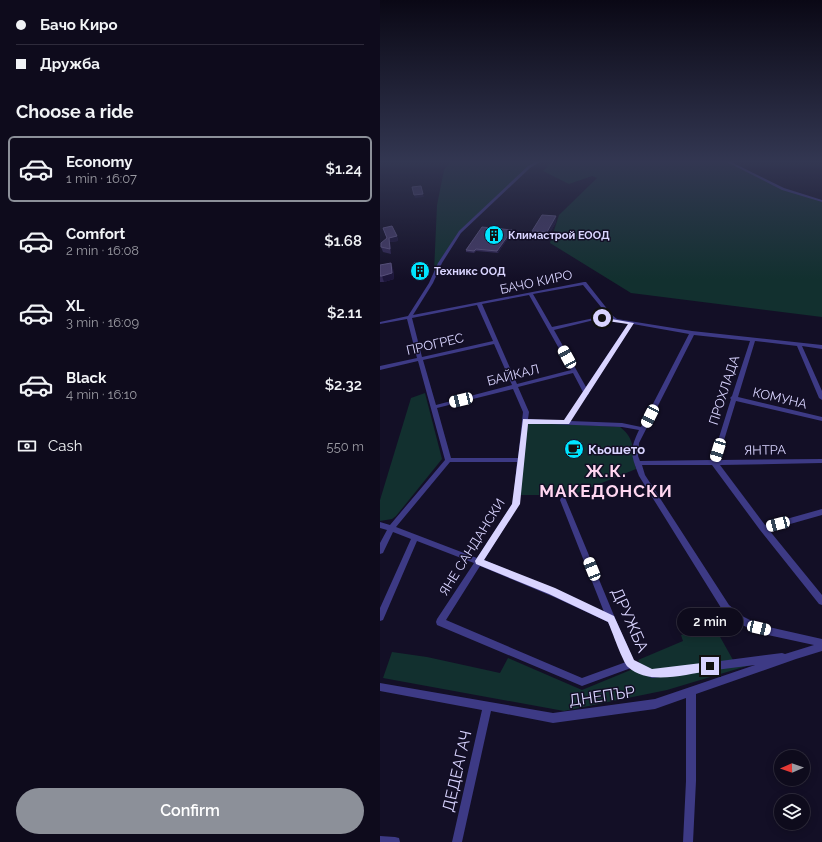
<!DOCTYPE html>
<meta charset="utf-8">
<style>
body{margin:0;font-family:Raleway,sans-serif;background:#171425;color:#f1f3f6;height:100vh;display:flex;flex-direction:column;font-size:15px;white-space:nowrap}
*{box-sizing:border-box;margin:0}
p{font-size:13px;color:#9b9ba3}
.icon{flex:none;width:22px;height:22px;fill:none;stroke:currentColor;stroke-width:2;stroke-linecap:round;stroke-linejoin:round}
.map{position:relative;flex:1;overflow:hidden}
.side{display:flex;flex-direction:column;background:#0e0b1c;width:380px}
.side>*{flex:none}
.top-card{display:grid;align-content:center;height:88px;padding:0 16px;background:#0e0b1c}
.needle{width:26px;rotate:268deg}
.controls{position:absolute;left:394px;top:750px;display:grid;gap:8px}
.controls a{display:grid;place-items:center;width:36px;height:36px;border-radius:50%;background:#0e0b1c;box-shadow:0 2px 10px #0003,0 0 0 1px #2e2b3b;font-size:20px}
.end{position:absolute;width:18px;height:18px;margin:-9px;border:5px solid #d9d4ff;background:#111;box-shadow:0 0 0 2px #111}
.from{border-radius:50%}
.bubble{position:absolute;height:28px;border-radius:14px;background:#0e0b1c;box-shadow:0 2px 10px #0003,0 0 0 1px #2e2b3b;font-size:13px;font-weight:600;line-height:28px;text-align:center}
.car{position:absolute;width:12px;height:24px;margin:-12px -6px;border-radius:5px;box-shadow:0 0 3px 1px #0007;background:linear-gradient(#fff 24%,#345 0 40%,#fff 0 76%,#345 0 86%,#fff 0)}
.top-card b{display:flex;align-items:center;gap:14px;height:38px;font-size:15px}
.top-card b+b{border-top:1px solid #2e2b3b}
.top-card i{width:10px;height:10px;background:#f1f3f6}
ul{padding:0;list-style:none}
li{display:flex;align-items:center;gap:12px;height:66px;margin:0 8px 6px;padding:0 8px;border:2px solid transparent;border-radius:6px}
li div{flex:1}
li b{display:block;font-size:15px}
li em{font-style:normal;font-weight:600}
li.active{border-color:#8c9099}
li>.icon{width:36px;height:36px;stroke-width:1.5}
h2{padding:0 16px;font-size:18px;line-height:48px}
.pay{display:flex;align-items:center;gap:10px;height:44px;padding:0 16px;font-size:15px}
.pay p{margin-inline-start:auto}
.button{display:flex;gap:8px;margin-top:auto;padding:8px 16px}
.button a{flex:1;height:46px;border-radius:24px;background:#8c9099;color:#fff;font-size:16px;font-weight:600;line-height:46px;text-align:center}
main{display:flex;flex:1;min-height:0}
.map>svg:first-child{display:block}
.green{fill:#12302f}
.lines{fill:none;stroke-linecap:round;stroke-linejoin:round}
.street{fill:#3d3a85;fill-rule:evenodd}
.wall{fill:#312854}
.shaded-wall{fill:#1d163a}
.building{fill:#433a66;stroke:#5a527e}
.route{fill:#d9d4ff}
.labels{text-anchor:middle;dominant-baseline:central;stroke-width:3;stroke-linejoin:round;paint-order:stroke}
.far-poi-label{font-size:11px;font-weight:bold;fill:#d9d4ff;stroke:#130f26;text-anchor:start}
.street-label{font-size:13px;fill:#d9d4ff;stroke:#130f26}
.poi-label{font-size:13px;font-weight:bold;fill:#d9d4ff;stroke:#130f26;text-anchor:start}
.near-street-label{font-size:16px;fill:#d9d4ff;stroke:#130f26}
.district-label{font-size:17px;font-weight:bold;letter-spacing:1px;fill:#ffd6f0;stroke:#130f26}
</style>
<main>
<section class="side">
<div class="top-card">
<b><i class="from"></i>Бачо Киро</b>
<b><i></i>Дружба</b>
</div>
<h2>Choose a ride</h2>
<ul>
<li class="active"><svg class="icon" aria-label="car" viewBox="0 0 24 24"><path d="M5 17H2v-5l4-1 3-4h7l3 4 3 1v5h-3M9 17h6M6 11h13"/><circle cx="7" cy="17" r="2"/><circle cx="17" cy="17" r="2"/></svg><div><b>Economy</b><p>1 min · 16:07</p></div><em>$1.24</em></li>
<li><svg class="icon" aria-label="car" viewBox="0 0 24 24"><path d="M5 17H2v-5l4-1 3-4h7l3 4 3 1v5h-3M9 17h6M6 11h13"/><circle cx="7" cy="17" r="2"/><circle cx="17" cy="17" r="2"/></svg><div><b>Comfort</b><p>2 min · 16:08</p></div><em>$1.68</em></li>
<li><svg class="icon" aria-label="car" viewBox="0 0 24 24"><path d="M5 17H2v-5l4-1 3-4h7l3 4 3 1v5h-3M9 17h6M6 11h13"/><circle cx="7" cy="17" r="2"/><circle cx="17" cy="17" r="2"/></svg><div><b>XL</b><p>3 min · 16:09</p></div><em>$2.11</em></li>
<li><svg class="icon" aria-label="car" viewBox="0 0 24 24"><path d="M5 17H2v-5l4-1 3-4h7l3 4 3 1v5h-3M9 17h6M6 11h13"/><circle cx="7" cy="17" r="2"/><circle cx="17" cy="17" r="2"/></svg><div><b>Black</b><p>4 min · 16:10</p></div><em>$2.32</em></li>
</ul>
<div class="pay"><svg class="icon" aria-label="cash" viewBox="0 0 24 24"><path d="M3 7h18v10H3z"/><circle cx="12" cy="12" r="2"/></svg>Cash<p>550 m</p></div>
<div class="button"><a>Confirm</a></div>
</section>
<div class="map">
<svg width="442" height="842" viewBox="0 0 442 842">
<rect width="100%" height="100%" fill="#130f26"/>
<g class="green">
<polygon points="71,161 158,161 149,167 80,232 54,272 57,205 64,170"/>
<polygon points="172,161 347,161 403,189 442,202 442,317 251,293 170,243 179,215 217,178 212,176 189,184 163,171"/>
<polygon points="45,393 62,459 16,516 12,519 0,521 0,500 31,398"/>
<path d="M147 422 240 427C257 440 251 451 256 469L185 498 183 495H139Z"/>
<path d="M334 626 353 660 275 671C267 669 262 667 258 660L303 641 301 635Z"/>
<polygon points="12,652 47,657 120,673 128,658 202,690 253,669 262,674 273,677 377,663 287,690 184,711 3,678"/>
</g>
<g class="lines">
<g class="street">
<path d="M157 161H161L150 168 81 233 62 263 53 283 33 315 204 282H206L232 315 237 319 312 331 442 345V349L422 346 442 391V400L439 398 417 346 375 341 358 397 442 417V421L356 401 338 460 442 459V463L340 465 385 525 442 509V515L389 530 442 595V605L439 604 380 530 332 465H262L265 475 349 605 364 617 380 625 442 639V651L416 659 316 694V781L313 842H303L306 781V698L275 709 173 723 111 711 82 842H72L102 710 0 691V683L173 713 275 699 375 665 272 678 251 668 202 686 57 625 56 622 57 619 94 563 37 541 3 620 0 621V608L31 539 13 532 3 553 0 554V543L7 530 0 528V522L10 525 65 460 38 361 0 370V366L37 358 27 319 0 324V322L28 316 49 283 58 263 79 231 148 166ZM203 285 230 318H214L172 327 153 294ZM149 295 191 370 137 384 102 304ZM97 305 113 341 42 357 32 318ZM214 320 236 321 248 324 206 387 174 330ZM253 324 309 334 261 427 242 423 190 421 207 395 209 394V392ZM314 335 370 341 352 396 350 398 351 399 332 460 260 461 258 456 259 443ZM114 344 132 385 56 405 43 360ZM193 373 203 392 184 421 148 419 149 412 138 387ZM133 389 143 412 138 458H71L57 408ZM148 423 242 427 259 430C249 451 251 455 259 476L343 611 358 623 379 633 434 645 405 654 402 653 272 670 254 661 235 618 186 500 185 498 183 497 181 498 180 500 224 612 180 592 104 560 139 504ZM70 462H137L133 503 97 558 16 527ZM100 566 174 597 228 622 246 662 202 678 66 620Z"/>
<polygon points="345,161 349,161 404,188 442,200 442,202 402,190"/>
<polygon points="0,836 15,837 19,838 20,842 0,842"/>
</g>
</g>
<g class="wall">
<polygon points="176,222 167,238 153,236 152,231"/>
<polygon points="3,228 17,236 18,241 10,242 11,254 3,252 1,247 7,239"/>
<polygon points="132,232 118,253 96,251 94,253 86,252 86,250"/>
<polygon points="0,265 13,268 14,279 4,282 0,282"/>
</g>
<g class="shaded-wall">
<polygon points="43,194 44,197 35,198 34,195"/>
<polygon points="176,216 176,222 167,238 167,232"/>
<polygon points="132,230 132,232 118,253 117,251"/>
<polygon points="17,236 18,241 10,242 11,254 10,249 9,238"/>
<polygon points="42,262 45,278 37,279 37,277"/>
<polygon points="11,263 13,268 14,279 4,282 2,276"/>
</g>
<g class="building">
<polygon points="41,186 43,194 34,195 32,187"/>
<polygon points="162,215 176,216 167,232 152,231"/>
<polygon points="12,226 17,236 9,238 10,249 1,247 1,243 7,238 3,228"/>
<polygon points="102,227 132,230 117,251 96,249 94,251 86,250"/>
<polygon points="42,262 45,276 37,277 34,263"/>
<polygon points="11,263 12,273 2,276 0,276 0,265"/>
</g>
<linearGradient id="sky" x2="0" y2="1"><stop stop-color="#0a0815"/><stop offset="0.58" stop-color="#333752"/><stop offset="1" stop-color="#333752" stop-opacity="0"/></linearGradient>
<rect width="442" height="279" fill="url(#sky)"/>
<path class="route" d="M220 317 254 323 189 424H148L140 504 104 560 175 588 234 616 254 660 272 669 330 662 333 663 334 666 333 670 330 671C305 674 269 686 248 667 243 663 232 631 228 622L169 594 96 564 95 561 132 504 143 419 184 420 248 324 220 320Z"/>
<defs>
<symbol id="building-disc" viewBox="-11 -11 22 22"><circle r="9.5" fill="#00e5ff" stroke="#130f26"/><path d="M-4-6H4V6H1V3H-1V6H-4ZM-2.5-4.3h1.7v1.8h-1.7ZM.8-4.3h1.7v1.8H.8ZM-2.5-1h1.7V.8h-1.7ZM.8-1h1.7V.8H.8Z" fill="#111"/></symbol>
<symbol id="cafe-disc" viewBox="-11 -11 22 22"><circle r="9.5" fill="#00e5ff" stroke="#130f26"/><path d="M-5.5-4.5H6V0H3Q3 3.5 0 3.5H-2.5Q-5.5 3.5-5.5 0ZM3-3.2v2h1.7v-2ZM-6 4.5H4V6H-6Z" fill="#111"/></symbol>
</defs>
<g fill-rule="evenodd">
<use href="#building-disc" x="103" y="224" width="22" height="22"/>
<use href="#building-disc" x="29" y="260" width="22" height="22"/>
<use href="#cafe-disc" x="183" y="438" width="22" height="22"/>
</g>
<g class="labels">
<g class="far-poi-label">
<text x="128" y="235">Климастрой ЕООД</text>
<text x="54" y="271">Техникс ООД</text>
</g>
<g class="street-label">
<text transform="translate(156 282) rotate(-12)">БАЧО КИРО</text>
<text transform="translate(55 344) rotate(-13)">ПРОГРЕС</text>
<text transform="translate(133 375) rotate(-14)">БАЙКАЛ</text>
<text transform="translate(344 390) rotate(-72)">ПРОХЛАДА</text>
<text transform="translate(400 398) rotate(13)">КОМУНА</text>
<text transform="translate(385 450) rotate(-1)">ЯНТРА</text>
<text transform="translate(92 547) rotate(-58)">ЯНЕ САНДАНСКИ</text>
</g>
<g class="poi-label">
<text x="208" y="449">Кьошето</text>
</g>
<g class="near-street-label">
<text transform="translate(250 620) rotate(66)">ДРУЖБА</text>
<text transform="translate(222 696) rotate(-8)">ДНЕПЪР</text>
<text transform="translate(77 771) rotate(-77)">ДЕДЕАГАЧ</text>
</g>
<g class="district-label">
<text x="226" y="471">Ж.К.<tspan x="226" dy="20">МАКЕДОНСКИ</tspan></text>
</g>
</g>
</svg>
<div class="controls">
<a><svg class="needle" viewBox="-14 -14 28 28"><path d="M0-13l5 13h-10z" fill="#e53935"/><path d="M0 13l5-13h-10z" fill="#9b9ba3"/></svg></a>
<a><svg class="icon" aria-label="layers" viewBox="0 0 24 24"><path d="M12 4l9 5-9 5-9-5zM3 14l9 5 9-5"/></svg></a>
</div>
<i class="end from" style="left:222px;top:318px"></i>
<i class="end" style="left:330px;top:666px"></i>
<div class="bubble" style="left:297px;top:608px;width:66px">2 min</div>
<i class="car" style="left:187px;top:357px;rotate:331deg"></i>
<i class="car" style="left:81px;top:400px;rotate:256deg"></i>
<i class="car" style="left:270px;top:416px;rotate:207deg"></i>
<i class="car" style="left:338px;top:450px;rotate:197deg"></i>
<i class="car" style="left:398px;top:524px;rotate:255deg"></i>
<i class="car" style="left:212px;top:569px;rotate:338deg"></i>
<i class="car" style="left:379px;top:628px;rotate:103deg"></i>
</div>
</main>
